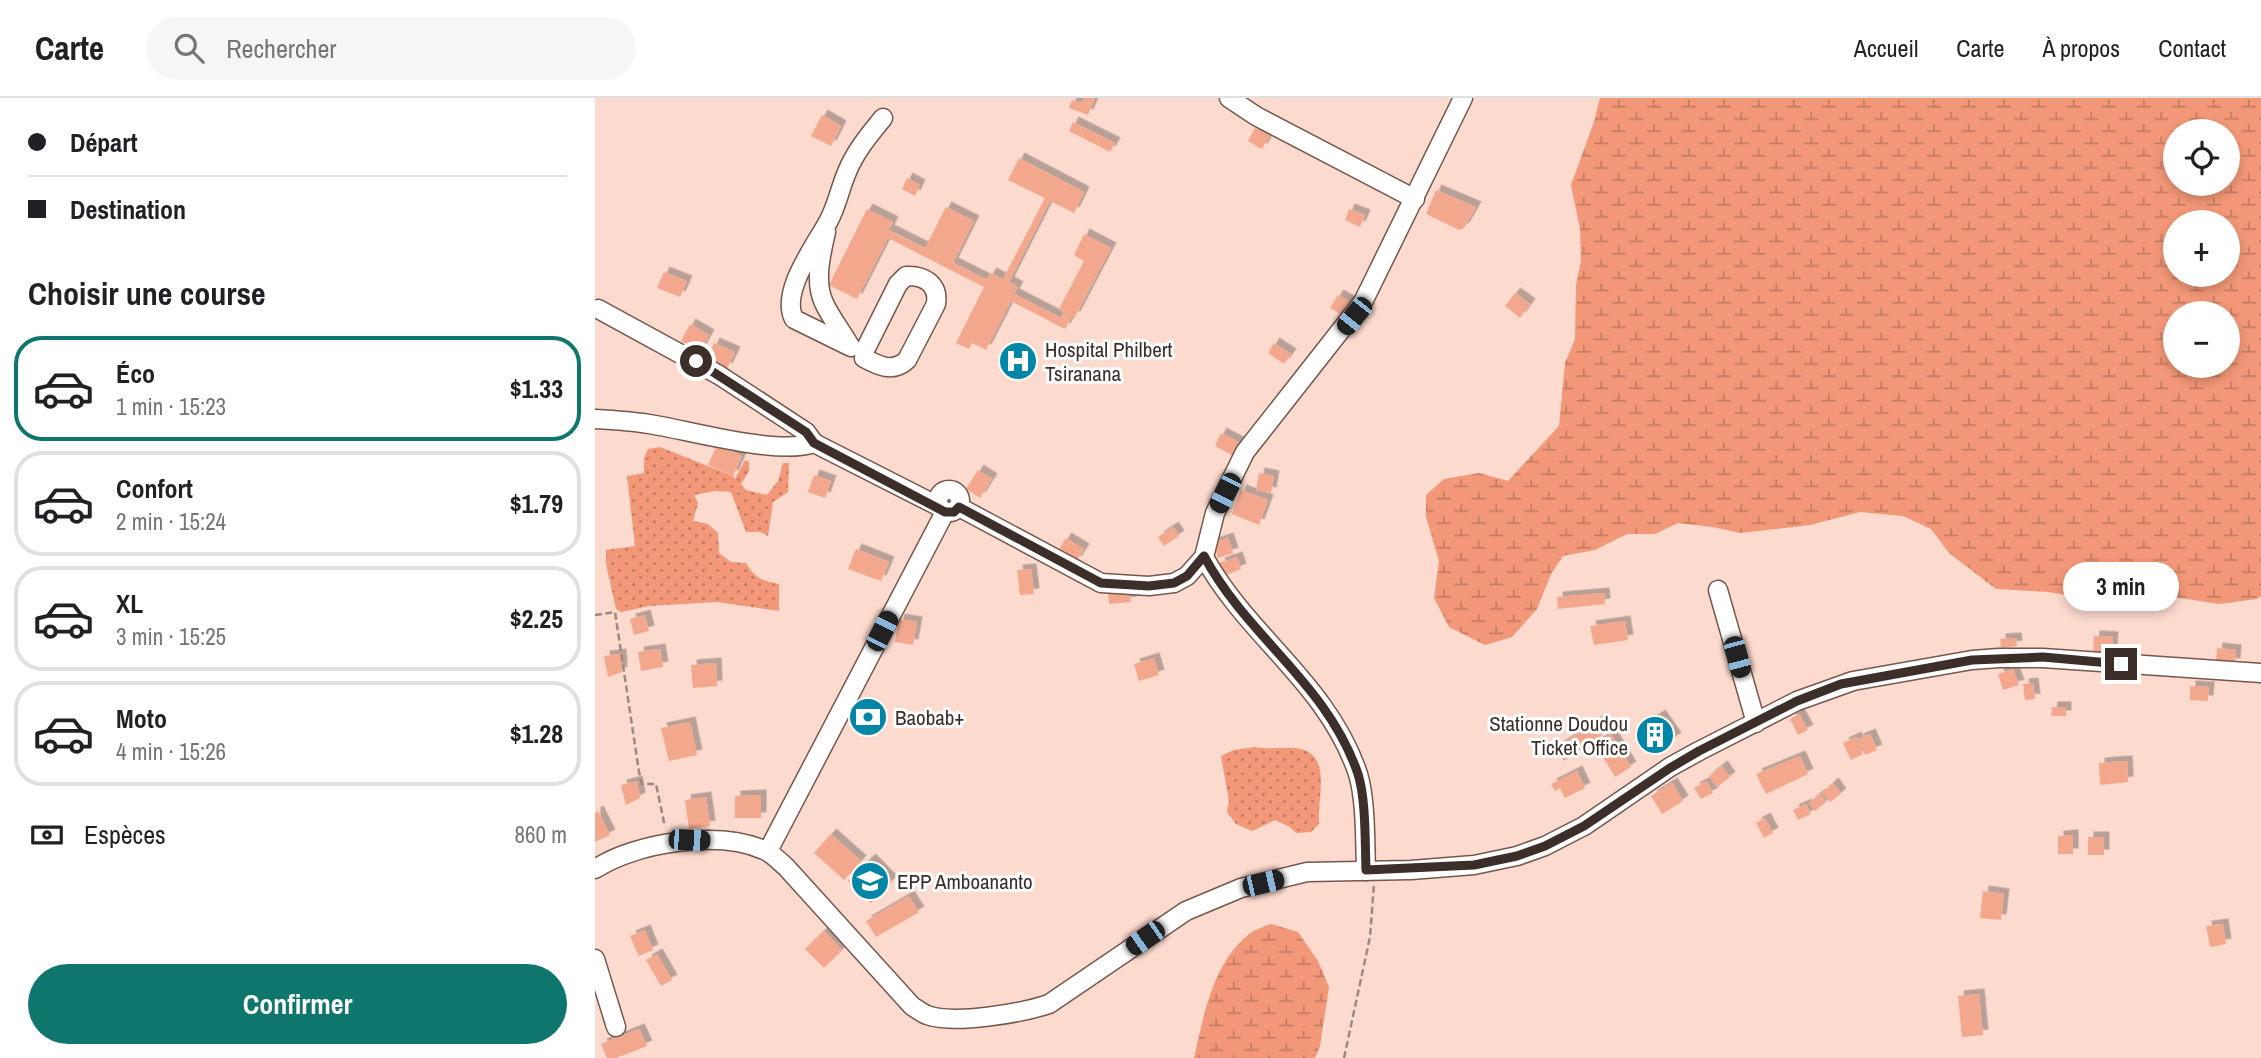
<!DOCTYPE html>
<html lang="fr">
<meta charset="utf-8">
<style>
body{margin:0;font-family:"Archivo Narrow",sans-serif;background:#f6f6f6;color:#202124;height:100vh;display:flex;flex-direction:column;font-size:26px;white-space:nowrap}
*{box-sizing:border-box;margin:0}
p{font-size:23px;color:#757577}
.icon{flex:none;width:38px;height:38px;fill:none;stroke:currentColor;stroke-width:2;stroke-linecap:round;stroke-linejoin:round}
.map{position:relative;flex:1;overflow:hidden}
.details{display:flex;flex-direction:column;background:#fff;width:595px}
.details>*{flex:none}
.guide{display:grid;align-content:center;height:154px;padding:0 28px;background:#fff}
.tools{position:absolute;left:1568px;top:21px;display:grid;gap:14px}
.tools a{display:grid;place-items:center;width:77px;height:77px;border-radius:50%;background:#fff;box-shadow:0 4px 10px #0003;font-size:35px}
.end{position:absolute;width:32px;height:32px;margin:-16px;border:9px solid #3c2f2a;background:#fff;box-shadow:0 0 0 4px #fff}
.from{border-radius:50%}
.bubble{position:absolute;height:49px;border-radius:24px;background:#fff;box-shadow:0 4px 10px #0003;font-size:23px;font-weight:800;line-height:49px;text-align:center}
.car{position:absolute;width:21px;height:42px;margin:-21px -10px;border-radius:9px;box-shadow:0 0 5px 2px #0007;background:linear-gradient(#222 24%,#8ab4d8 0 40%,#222 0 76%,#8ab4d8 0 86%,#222 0)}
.guide b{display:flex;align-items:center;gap:24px;height:66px;font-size:26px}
.guide b+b{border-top:2px solid #e0e0e0}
.guide i{width:18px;height:18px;background:#202124}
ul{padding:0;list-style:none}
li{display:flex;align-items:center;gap:21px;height:105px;margin:0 14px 10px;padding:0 14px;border:4px solid #e0e0e0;border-radius:28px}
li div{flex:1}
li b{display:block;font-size:26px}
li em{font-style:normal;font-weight:800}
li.selected{border-color:#0f766e}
li>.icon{width:63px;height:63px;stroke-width:1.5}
h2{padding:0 28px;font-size:32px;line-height:84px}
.pay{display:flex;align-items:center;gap:18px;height:77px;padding:0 28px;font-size:26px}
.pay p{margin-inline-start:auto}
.cta{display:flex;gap:14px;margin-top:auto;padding:14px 28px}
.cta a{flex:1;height:80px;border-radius:42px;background:#0f766e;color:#fff;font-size:28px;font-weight:800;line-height:80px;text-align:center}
header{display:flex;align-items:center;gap:42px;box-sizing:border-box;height:98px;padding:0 35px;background:#fff;border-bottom:2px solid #e0e0e0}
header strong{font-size:33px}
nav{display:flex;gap:38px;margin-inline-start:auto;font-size:24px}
.search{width:490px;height:63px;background:#f6f6f6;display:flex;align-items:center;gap:18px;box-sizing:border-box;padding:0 24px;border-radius:38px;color:#757577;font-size:26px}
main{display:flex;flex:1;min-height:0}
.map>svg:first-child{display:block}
.grass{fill:url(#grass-dots)}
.wetland{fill:url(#wetland-marsh);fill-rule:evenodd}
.building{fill:#f3a88d;filter:url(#shadow)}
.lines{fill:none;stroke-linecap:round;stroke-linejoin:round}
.minor-casing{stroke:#74574d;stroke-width:21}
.path{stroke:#a0887f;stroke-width:2.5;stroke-dasharray:7 3.5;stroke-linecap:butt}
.minor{stroke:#fff;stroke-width:18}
.route{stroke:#3c2f2a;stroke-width:9}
.labels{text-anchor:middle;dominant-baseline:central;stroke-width:6;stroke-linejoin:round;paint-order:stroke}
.poi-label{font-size:21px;fill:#3c2f2a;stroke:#fff;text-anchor:start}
</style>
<header>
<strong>Carte</strong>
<div class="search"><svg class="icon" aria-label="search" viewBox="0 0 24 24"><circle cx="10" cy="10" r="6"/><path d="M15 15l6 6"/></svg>Rechercher</div>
<nav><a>Accueil</a><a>Carte</a><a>À propos</a><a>Contact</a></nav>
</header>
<main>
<section class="details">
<div class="guide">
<b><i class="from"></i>Départ</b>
<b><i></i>Destination</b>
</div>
<h2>Choisir une course</h2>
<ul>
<li class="selected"><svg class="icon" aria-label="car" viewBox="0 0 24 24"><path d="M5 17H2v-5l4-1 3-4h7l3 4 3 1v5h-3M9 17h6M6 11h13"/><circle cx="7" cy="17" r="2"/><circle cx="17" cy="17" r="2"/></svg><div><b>Éco</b><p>1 min · 15:23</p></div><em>$1.33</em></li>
<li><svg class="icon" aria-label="car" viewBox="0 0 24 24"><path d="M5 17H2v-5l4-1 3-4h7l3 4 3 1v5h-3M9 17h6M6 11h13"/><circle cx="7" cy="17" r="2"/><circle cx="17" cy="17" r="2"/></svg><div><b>Confort</b><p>2 min · 15:24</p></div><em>$1.79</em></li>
<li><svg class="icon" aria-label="car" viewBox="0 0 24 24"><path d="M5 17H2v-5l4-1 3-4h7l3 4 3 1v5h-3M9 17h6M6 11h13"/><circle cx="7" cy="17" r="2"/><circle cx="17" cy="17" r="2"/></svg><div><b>XL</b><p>3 min · 15:25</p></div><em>$2.25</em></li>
<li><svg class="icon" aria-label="car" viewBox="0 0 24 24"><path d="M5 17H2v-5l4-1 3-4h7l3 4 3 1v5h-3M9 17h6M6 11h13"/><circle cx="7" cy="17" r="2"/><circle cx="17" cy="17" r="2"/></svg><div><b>Moto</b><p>4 min · 15:26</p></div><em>$1.28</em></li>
</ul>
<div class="pay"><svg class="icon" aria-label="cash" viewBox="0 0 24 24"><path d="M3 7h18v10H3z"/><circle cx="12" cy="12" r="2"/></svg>Espèces<p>860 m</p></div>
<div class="cta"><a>Confirmer</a></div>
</section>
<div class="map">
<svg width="1666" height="960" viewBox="0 0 1666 960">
<defs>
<pattern id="grass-dots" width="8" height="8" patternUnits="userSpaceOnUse" patternTransform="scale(1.75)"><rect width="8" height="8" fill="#f29777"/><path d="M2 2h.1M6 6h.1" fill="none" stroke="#c57c62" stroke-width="1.8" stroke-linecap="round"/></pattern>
<pattern id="wetland-marsh" width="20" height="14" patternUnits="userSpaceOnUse" patternTransform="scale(1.75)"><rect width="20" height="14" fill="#f29777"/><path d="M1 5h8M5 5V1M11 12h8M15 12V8" fill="none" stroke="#c57c62"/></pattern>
<filter id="shadow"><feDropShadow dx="5.5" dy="-5.5" stdDeviation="0" flood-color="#0004"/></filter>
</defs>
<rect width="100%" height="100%" fill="#fcdace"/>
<g class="grass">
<path d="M65 349 138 378 140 381 150 362 154 364V373L146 386 151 392 172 397 183 383 188 365H194L193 394 178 404 173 438 166 434H151L136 394 120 393 99 397 103 405 98 423 113 426 123 435 124 455 136 464 151 465C160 480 167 483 184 486V513L122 504 54 508 26 514 21 511 11 466V452L40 448 32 378 49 375V360L53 351Z"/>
<path d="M660 649C673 652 685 649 698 650 739 652 722 697 724 726L716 734 701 735 695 729 680 722 657 733 641 726 632 714 634 703 626 658 639 652Z"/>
</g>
<g class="wetland">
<path d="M1005 0H1666V498L1662 501 1624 506 1559 496 1529 500 1484 499 1453 494 1401 491 1354 455 1336 431 1308 418 1265 414 1215 427 1145 435 1118 429 1083 425 1060 436H1032L1000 452 968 458 956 476 942 511 917 539 890 547 854 529 839 500 844 463 831 419V397L849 381 884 375 913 383 964 328 970 265 980 241 981 187 986 163 985 131 976 87 999 24ZM1580 33H1633V86H1580ZM1580 124H1633V177H1580ZM1580 215H1633V268H1580Z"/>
<path d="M676 826 703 834 723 863 734 889 725 948 720 960H599C609 918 617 867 652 838 658 832 668 829 676 826Z"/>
</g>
<g class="building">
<polygon points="489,0 500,0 493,17 474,10 477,2 487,5"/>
<polygon points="227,17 246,28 236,48 216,38"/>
<polygon points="478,24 520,45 515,54 474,33"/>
<polygon points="660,30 675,37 667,51 653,43"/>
<polygon points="424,60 489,94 479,115 455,103 414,184 423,189 419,196 466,220 469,214 464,211 489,163 479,157 489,136 516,150 480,219 477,218 470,231 416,203 391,252 377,245 374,251 361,245 389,189 293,140 262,201 234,187 272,111 298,124 294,132 330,150 351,109 379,123 358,165 392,182 396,175 408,181 450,100 413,82"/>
<polygon points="312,80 325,87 320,98 307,91"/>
<polygon points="841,92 881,109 869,130 864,132 831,116"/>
<polygon points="754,111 770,117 765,129 750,122"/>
<polygon points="69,174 92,183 85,199 62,190"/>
<polygon points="920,195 935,206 925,220 910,208"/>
<polygon points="743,197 757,205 749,218 735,210"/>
<polygon points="95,226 114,237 105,253 86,243"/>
<polygon points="119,245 140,254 132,271 112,262"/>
<polygon points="679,245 696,256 689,266 673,255"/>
<polygon points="626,335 645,345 639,358 620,348"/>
<polygon points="122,347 147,358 138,378 113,367"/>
<polygon points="383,372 397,381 385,400 371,391"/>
<polygon points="664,375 679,378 676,395 661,392"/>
<polygon points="219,377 236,383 230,400 213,394"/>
<polygon points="646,392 673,402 664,427 637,416"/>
<polygon points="578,429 584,438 569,448 563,439"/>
<polygon points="471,440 489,451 481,464 463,453"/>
<polygon points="633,440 638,455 623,460 618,445"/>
<polygon points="261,451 294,464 286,483 253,471"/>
<polygon points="642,459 646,471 629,478 624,465"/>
<polygon points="436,471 439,496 425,497 422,472"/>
<polygon points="534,494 536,504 514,506 513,496"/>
<polygon points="1009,495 1010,506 963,511 962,499"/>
<polygon points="50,517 54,533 39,537 35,521"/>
<polygon points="304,521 322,524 318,547 300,544"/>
<polygon points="1030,523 1033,542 999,547 995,528"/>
<polygon points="1499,538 1518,539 1517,556 1498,555"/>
<polygon points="1421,540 1422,548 1406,550 1405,541"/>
<polygon points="1622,550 1641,552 1640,566 1621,564"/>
<polygon points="65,551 68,569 46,573 43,554"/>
<polygon points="26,556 27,574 13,579 9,558"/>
<polygon points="559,560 564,577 544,583 539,566"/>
<polygon points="121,565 122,588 98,590 96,567"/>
<polygon points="1418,571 1424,587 1408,592 1403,576"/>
<polygon points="1438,585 1440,601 1430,602 1428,586"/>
<polygon points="1595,588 1614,589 1613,603 1595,602"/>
<polygon points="1457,609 1471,609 1471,618 1456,618"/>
<polygon points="1204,616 1213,632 1203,637 1195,621"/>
<polygon points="1065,617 1081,640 1054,657 1039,634"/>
<polygon points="1005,621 1013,633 969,663 961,650"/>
<polygon points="95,624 102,657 74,663 66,630"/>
<polygon points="1016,636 1036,669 1020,679 1000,646"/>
<polygon points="1275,636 1282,652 1270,657 1263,641"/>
<polygon points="1261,639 1268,656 1256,662 1248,645"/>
<polygon points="1205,658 1213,676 1171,696 1161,676"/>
<polygon points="1532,663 1533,684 1505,687 1504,665"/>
<polygon points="1127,668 1135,679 1122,689 1114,678"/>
<polygon points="982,673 990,690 970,700 965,690 960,693 956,686"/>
<polygon points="42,683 45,700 31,707 26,687"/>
<polygon points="1112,683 1118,695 1106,701 1099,690"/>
<polygon points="1077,685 1088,703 1067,716 1056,698"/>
<polygon points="1238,685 1246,696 1235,704 1227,695"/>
<polygon points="1225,696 1231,704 1220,713 1214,705"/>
<polygon points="166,697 166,720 140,720 140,698"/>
<polygon points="111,699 115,728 94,731 90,702"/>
<polygon points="1211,706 1216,716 1203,722 1198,712"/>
<polygon points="3,713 15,737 0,744 0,715"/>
<polygon points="1170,720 1178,735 1169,740 1161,725"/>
<polygon points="236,736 266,763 249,782 219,755"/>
<polygon points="1478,737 1478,756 1463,756 1463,738"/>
<rect x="1493" y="739" width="16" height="18"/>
<polygon points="275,761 297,783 276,805 253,783"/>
<polygon points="1388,793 1409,796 1406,822 1385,820"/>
<polygon points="314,798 324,814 281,839 271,823"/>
<polygon points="1628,826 1631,846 1615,849 1611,828"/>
<polygon points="50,832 58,852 44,858 35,838"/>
<polygon points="229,833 247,852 229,870 210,851"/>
<polygon points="62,856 77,882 66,888 51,862"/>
<polygon points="1384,896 1388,937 1367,939 1363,898"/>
<polygon points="44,931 52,948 21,960 12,960 6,946"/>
</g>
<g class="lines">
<defs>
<g id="minor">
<polyline points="634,0 661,18 820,101"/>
<path d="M231 134C226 156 219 184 229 205 236 220 247 234 255 248"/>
<path d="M311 178C329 177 344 186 341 206L312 262C298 275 284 268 269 260L270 252 303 186Z"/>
<polyline points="3,211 124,277 211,334 219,345"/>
<path d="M256 249 199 221C185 194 220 148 233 124 242 108 245 90 252 74 260 54 274 37 288 20"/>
<path d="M0 321C18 322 36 323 54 326 93 332 183 358 219 345L345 409"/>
<circle cx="354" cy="403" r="11"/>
<polyline points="364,409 506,485 554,488 579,485 592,478 609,459 620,415 650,354 768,204 868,0"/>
<path d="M609 459C653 539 733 586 763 676 771 702 770 745 771 773"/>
<polyline points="1123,492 1161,625"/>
<polyline points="173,753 350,414"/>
<path d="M0 771C42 744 123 732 169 752 177 755 184 763 191 769L317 908C322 911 327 915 332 917 359 927 427 915 454 906L591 813 646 790 712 774 816 772 879 767 922 758 950 748 989 728 1075 669 1104 653 1202 603 1258 583 1377 562 1404 560H1448L1666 575"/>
<polyline points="0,861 21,929"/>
</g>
</defs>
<use href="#minor" class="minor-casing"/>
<g class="path">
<polyline points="0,517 20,514 44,674 47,686 61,686 70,729"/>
<polyline points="749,960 775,839 779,786"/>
</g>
<use href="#minor" class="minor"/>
</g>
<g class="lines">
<path class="route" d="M101 263 211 334 219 345 350 414H359L364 409 506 485 554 488 579 485 592 478 609 458C653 540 732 585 763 676 771 701 770 745 771 772L879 767 922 758 950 748 989 728 1075 670 1104 653 1202 603 1246 586 1377 562 1448 559 1526 566"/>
</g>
<defs>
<symbol id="hospital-disc" viewBox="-11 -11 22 22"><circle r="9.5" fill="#0286a8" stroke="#fff"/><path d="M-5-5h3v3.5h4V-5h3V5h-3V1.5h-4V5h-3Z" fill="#fff"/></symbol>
<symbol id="bank-disc" viewBox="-11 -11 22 22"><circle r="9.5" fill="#0286a8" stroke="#fff"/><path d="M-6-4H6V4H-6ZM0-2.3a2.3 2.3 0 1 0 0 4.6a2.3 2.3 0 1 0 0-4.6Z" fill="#fff"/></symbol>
<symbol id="building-disc" viewBox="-11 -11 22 22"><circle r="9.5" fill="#0286a8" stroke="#fff"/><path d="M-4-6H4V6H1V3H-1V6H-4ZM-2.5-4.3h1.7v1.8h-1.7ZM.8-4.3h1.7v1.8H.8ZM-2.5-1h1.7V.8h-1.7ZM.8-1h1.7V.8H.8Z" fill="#fff"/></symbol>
<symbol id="school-disc" viewBox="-11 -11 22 22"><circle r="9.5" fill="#0286a8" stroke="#fff"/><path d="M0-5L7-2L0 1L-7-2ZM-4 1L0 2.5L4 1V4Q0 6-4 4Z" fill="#fff"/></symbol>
</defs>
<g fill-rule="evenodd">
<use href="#hospital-disc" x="401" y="241" width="44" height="44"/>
<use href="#bank-disc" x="251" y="597" width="44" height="44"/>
<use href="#building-disc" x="1038" y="615" width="44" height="44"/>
<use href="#school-disc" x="253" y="761" width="44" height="44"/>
</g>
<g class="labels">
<g class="poi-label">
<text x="450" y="251">Hospital Philbert<tspan x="450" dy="24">Tsiranana</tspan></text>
<text x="300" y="619">Baobab+</text>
<text x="1033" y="625" text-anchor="end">Stationne Doudou<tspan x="1033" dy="24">Ticket Office</tspan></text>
<text x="302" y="783">EPP Amboananto</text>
</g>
</g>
</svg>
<div class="tools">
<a><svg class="icon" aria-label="locate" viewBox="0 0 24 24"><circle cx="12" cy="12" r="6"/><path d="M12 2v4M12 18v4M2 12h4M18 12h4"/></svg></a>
<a>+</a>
<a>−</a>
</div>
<i class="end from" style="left:101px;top:263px"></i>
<i class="end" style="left:1526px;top:566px"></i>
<div class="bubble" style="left:1468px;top:464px;width:116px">3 min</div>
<i class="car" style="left:759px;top:218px;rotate:219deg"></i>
<i class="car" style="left:630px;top:395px;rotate:207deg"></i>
<i class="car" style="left:287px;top:533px;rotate:27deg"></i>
<i class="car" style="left:1142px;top:559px;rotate:165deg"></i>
<i class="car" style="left:94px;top:742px;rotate:92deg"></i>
<i class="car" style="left:668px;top:785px;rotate:77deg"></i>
<i class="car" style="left:550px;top:840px;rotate:235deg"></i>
</div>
</main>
